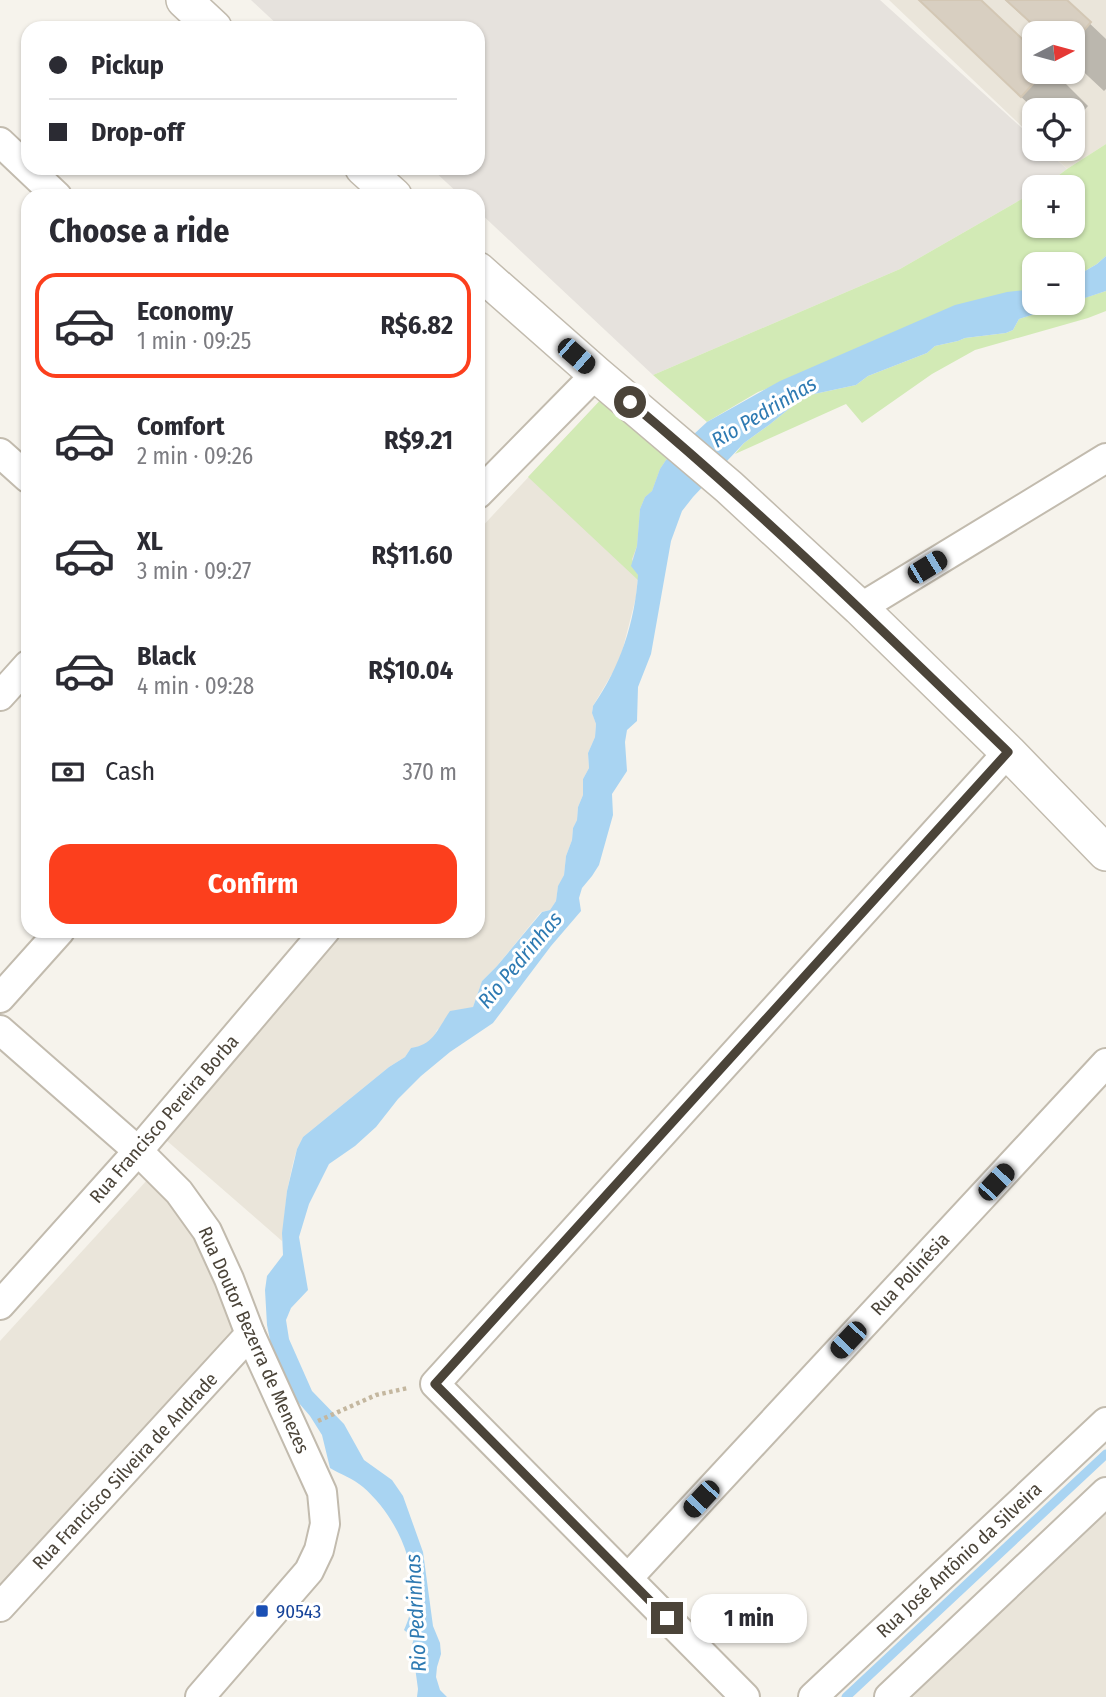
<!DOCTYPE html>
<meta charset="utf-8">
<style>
body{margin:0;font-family:"Fira Sans Condensed",sans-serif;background:#f7f7f7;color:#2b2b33;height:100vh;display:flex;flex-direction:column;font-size:26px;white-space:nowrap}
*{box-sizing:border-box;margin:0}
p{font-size:23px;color:#7c7c81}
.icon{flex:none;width:38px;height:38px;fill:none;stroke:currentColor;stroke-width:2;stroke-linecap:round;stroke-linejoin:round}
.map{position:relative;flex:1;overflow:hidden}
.panel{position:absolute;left:21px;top:189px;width:464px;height:749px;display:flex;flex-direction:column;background:#fff;border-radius:21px;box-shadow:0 2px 5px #0004}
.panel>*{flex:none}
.guide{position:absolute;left:21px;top:21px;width:464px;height:154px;border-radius:21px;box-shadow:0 2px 5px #0004;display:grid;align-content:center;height:154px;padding:0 28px;background:#fff}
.needle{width:46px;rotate:84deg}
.fabs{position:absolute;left:1022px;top:21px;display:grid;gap:14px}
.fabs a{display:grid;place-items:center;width:63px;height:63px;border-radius:14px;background:#fff;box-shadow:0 2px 5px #0004;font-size:35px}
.end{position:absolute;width:32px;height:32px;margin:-16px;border:9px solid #4b4439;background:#fff;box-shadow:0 0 0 4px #fff}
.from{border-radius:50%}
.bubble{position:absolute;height:49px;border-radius:21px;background:#fff;box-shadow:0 2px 5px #0004;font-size:23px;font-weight:700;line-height:49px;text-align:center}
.car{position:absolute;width:21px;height:42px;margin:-21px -10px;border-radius:9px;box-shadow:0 0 5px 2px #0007;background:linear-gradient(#222 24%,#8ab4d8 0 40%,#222 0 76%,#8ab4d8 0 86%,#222 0)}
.guide b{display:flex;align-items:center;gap:24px;height:66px;font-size:26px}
.guide b+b{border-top:2px solid #e1e1e2}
.guide i{width:18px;height:18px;background:#2b2b33}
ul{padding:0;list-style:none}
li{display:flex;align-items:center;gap:21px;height:105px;margin:0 14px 10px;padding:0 14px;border:4px solid transparent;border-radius:21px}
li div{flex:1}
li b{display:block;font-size:26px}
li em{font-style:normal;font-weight:700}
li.current{border-color:#fc3f1d}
li>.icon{width:63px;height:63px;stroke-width:1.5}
h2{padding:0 28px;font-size:32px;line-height:84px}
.pay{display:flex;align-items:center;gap:18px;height:77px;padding:0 28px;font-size:26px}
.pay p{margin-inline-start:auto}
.button{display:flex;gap:14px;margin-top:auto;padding:14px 28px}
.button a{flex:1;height:80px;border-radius:21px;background:#fc3f1d;color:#fff;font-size:28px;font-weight:700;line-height:80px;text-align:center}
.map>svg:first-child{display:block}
.residential{fill:#eae5da;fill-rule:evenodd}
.industrial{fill:#e6e2dd}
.green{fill:#d2eab5}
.water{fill:#a9d4f2}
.shadow{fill:#0003}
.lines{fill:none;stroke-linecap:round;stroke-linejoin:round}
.stream{stroke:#a9d4f2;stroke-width:9}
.building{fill:#d8cfc1;stroke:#d3c7b4;stroke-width:2}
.minor-casing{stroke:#c2bbae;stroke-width:32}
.tertiary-casing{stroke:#c2bbae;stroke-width:38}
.path{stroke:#c4b79f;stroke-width:4.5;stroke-dasharray:3.5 3.5;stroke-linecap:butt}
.minor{stroke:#fff;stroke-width:28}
.tertiary{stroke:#fff;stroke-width:35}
.route{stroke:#4b4439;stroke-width:9}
.transit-dot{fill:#1a4fb4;stroke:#fff;stroke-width:2.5}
.labels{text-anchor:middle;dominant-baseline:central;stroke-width:6;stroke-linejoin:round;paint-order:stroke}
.street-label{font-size:19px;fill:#4b4439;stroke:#fff}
.transit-label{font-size:19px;fill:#164399;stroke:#fff;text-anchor:start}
.water-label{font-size:21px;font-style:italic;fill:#2e7ab2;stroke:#fff}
</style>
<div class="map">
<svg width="1106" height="1697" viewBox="0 0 1106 1697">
<rect width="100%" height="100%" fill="#f6f3ec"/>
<g class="residential">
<path d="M889 0H1106V144L1067 169 1046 149H1073V110H1034V138ZM1034 33H1073V72H1034Z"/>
<polygon points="608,392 677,449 638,575 636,597 622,652 616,667 593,706 592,712 596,724 595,737 588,753 589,768 583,779 583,795 578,807 577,820 573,828 572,840 566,856 564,875 558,887 556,901 550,910 541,912 497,966 482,981 473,1007 437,1030 433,1039 422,1047 411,1048 405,1057 389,1067 303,1137 297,1149 293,1163 287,1191 282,1241 166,1140 345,931 478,931 478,531"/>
<polygon points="149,1178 181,1205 241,1323 0,1592 0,1341"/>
<polygon points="1106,1502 1106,1697 900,1697"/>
</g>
<polygon class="industrial" points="251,0 880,0 1034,139 1034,149 1045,149 1067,169 1043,187 1034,187 1034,192 900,269 653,375 478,211 478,196 461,196 431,168 478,168 478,28 281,28"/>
<g class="green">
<polygon points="1106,144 1106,256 1097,264 1073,278 1073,264 1034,264 1034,289 758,392 707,422 653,375 900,269 1034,192 1034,226 1073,226 1073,187 1043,187 1067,169"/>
<polygon points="1106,291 1106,311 1088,318 975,350 932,374 862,423 846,404 735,454 744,443 769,425 805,396 856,385 868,376 927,353 935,346 958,341 965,338 1006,333 1013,330 1019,319"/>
<polygon points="608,392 677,449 666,460 660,469 652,491 645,497 640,509 637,546 632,559 638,575 638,580 528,477"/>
</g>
<g class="water">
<polygon points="1106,256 1106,291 1073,302 1073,278 1097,264"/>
<path d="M1034 289V303H1070L1019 319 1013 330 1006 333 965 338 958 341 935 346 927 353 868 376 856 385 805 396 769 425 744 443 693 497 682 511 671 541 651 654 638 687 637 721 627 730 625 742 627 771 612 794 613 815 599 865 592 876 582 888 579 898 581 911 551 946 493 1023 450 1052 421 1076 398 1099 376 1127 355 1146 329 1164 309 1204 299 1237 308 1290 291 1308 286 1320 289 1339 312 1391 344 1424 364 1460 392 1480 403 1496 423 1552 433 1626 440 1643 441 1654 437 1667 436 1677 440 1690 447 1697H417L418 1689 412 1645 414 1638 404 1630C427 1582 401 1520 363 1487 354 1479 340 1474 330 1468L322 1435 310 1416 298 1402 273 1355 267 1325 265 1290 267 1276 283 1255 282 1233 287 1191 297 1149 303 1137 389 1067 405 1057 411 1048C434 1045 438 1028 450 1011L473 1007 482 981 497 966 542 912 550 910 556 901 558 886 564 875 566 856 572 840 573 828 577 820 578 807 583 795V779L589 768 588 753 595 737 596 724 592 713 593 706C620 667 635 622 638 575L631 566 637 546 640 509 645 497 652 491 660 469 666 460 707 422 780 381 955 305 1007 292Z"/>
</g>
<g class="shadow">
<polygon points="919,0 978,0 1034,53 1034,72 1054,72 1088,106 1073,123 1073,110 1035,110"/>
<polygon points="1005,0 1065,0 1106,39 1106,89 1104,91 1073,62 1073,33 1041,33"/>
</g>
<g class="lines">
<polyline class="stream" points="846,1697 1106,1454"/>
</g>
<g class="building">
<polygon points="919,0 981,0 1034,50 1034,72 1044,72 1021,97"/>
<polygon points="1006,0 1067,0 1091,22 1073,43 1073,33 1042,33"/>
</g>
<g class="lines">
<defs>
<g id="minor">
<polyline points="0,142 57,196"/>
<polyline points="0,453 28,478"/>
<polyline points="478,494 596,374"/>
<polyline points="860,608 1106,458"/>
<polyline points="0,696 28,665"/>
<polyline points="0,998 60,931"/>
<polyline points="0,1030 138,1151 179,1192 207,1231 229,1279 250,1334 322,1492 325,1524 319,1550 309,1571 200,1697"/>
<polyline points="0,1305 138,1151 325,931"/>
<polyline points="628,1578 1106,1063"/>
<polyline points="0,1607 250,1334"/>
<polyline points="745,1697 435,1384 1008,752"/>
<polyline points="813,1697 1106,1422"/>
<polyline points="889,1697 1106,1492"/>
</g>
<g id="tertiary">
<polyline points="184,0 214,28"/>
<polyline points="363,168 394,196"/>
<polyline points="478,270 596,374 729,487 860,608 1008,752 1106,853"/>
</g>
</defs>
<use href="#minor" class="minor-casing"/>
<use href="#tertiary" class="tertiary-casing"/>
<polyline class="path" points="318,1421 376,1395 408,1388"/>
<use href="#minor" class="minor"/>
<use href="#tertiary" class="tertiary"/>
</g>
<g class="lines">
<path class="route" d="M630 402C762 512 885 633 1008 752L435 1384 667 1618"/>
</g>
<rect class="transit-dot" x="255" y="1604" width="14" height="14" rx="3.5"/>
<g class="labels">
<g class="street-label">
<text transform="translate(164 1119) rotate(-49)">Rua Francisco Pereira Borba</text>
<text transform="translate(910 1274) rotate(-47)">Rua Polinésia</text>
<text transform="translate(254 1340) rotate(66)">Rua Doutor Bezerra de Menezes</text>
<text transform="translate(125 1471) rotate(-47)">Rua Francisco Silveira de Andrade</text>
<text transform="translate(959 1560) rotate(-43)">Rua José Antônio da Silveira</text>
</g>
<g class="transit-label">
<text x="276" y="1611">90543</text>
</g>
<g class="water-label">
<text transform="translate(764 412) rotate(-31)">Rio Pedrinhas</text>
<text transform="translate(520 960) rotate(-50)">Rio Pedrinhas</text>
<text transform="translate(416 1613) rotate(-93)">Rio Pedrinhas</text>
</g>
</g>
</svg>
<div class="fabs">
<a><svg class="needle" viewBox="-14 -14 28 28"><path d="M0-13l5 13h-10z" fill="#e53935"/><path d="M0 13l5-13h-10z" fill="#7c7c81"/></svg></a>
<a><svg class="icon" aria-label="locate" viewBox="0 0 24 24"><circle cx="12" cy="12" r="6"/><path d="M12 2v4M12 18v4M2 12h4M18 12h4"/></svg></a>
<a>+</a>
<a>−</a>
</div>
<i class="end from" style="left:630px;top:402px"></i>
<i class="end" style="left:667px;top:1618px"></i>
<div class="bubble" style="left:691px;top:1594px;width:116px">1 min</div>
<i class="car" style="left:576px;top:356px;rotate:131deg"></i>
<i class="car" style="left:927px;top:567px;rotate:59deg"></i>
<i class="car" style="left:996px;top:1182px;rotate:43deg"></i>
<i class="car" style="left:848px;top:1340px;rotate:223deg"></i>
<i class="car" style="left:701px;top:1499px;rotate:223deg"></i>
<div class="guide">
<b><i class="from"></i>Pickup</b>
<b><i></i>Drop-off</b>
</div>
<section class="panel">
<h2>Choose a ride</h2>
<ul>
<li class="current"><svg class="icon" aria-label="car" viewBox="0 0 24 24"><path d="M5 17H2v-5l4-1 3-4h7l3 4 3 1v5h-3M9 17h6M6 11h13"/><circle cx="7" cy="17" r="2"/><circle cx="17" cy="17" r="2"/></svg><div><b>Economy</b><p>1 min · 09:25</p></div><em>R$6.82</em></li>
<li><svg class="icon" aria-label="car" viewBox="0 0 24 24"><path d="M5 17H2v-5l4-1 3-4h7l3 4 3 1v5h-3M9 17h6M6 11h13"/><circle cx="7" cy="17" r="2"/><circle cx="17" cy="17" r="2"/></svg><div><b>Comfort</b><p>2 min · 09:26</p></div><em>R$9.21</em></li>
<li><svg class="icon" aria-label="car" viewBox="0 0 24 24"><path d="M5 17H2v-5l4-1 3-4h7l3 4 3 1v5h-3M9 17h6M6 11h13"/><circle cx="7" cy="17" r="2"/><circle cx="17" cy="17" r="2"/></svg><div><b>XL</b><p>3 min · 09:27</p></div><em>R$11.60</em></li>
<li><svg class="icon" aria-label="car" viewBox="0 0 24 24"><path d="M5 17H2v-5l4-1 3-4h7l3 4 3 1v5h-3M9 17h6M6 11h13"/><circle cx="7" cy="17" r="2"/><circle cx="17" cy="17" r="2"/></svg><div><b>Black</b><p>4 min · 09:28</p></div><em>R$10.04</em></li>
</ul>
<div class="pay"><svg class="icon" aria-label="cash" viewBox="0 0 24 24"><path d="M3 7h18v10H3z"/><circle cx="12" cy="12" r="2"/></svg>Cash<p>370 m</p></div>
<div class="button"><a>Confirm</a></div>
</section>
</div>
